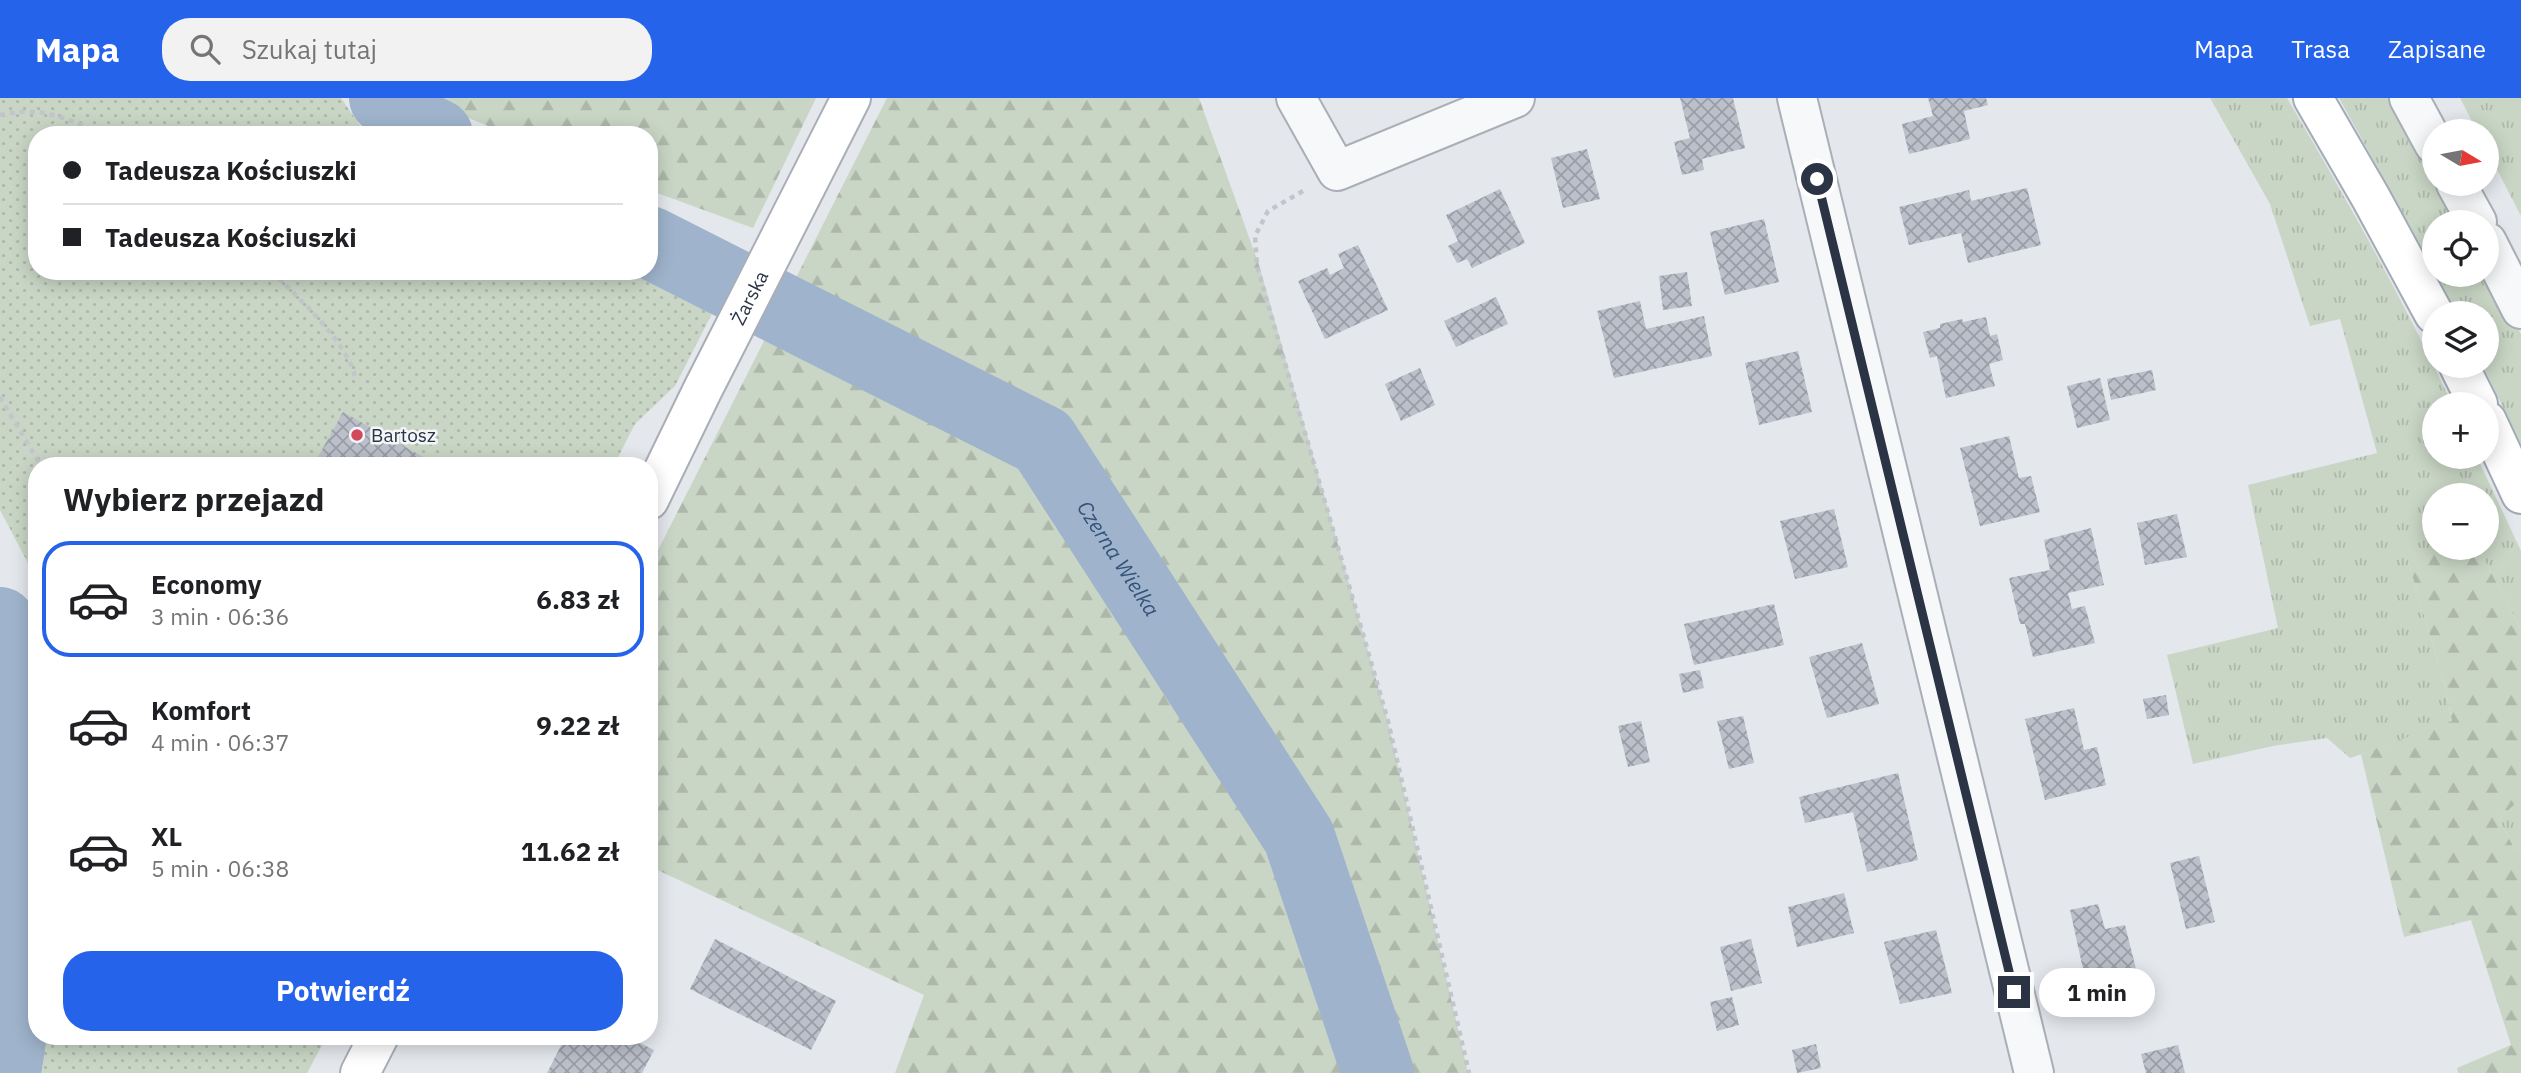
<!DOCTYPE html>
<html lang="pl">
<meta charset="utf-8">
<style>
body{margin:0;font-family:"IBM Plex Sans",sans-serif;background:#f2f2f2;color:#202124;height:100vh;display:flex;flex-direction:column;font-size:26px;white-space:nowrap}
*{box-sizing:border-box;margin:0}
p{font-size:23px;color:#757577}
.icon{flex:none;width:38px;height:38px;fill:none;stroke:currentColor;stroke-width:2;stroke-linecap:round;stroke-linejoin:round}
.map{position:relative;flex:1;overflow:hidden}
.side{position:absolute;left:28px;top:359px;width:630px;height:588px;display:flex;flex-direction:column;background:#fff;border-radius:28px;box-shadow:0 4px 18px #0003}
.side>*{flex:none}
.hud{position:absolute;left:28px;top:28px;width:630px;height:154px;border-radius:28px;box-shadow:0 4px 18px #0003;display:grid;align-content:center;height:154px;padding:0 35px;background:#fff}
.needle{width:46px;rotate:100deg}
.fabs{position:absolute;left:2422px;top:21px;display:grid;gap:14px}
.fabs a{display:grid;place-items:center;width:77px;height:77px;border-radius:50%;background:#fff;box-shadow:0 4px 18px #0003;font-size:35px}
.end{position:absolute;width:32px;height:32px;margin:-16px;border:9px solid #2b3445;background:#fff;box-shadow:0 0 0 4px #fff}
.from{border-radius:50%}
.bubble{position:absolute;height:49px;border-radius:24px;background:#fff;box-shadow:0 4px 18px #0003;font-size:23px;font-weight:800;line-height:49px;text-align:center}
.hud b{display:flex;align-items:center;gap:24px;height:66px;font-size:26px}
.hud b+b{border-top:2px solid #e0e0e0}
.hud i{width:18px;height:18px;background:#202124}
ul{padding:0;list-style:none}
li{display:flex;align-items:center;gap:21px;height:116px;margin:0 14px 10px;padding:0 21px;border:4px solid transparent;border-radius:28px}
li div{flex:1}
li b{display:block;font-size:26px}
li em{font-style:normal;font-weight:800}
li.active{border-color:#2563eb}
li>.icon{width:63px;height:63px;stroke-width:1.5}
h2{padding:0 35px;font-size:32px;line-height:84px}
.primary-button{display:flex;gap:14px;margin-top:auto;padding:14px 35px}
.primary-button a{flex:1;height:80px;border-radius:28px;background:#2563eb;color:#fff;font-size:28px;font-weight:800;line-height:80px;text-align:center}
header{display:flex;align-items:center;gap:42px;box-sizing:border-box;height:98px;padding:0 35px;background:#2563eb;color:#fff}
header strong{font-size:33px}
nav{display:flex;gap:38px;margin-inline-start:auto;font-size:24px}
.search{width:490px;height:63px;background:#f2f2f2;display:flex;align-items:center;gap:18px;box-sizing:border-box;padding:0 24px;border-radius:28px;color:#757577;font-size:26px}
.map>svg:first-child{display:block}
.grass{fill:url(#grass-tufts);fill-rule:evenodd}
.forest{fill:url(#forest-firs)}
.park{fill:url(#park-dots)}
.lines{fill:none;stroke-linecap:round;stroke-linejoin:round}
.river{stroke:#9fb4cc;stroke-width:72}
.building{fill:url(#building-cross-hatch)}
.street-casing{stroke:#a9aeb7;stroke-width:42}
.secondary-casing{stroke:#a9aeb7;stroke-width:42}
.primary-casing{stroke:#a3abb8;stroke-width:42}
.path{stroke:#c2c5cb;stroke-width:4.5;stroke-dasharray:5 5;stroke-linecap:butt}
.street{stroke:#f7f8fa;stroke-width:38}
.secondary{stroke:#fff;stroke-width:38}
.primary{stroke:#fff;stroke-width:38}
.route{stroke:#2b3445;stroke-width:9}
.poi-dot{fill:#d1495b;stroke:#f4f6f9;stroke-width:2.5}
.labels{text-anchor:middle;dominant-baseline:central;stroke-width:5;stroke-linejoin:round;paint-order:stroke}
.street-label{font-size:19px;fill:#2b3445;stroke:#f4f6f9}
.poi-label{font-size:19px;fill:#2b3445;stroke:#f4f6f9;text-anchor:start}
.water-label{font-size:21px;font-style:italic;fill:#34527a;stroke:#f4f6f9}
</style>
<header>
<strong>Mapa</strong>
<div class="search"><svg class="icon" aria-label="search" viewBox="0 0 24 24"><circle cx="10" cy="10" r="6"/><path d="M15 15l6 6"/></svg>Szukaj tutaj</div>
<nav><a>Mapa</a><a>Trasa</a><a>Zapisane</a></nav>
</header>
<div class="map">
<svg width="2521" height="975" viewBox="0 0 2521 975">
<defs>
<pattern id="grass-tufts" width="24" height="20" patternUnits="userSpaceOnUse" patternTransform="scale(1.75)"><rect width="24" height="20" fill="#c9d6c5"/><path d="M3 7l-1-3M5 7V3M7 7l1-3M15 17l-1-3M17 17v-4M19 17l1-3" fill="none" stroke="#adb8ab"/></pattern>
<pattern id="forest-firs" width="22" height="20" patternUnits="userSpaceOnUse" patternTransform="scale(1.75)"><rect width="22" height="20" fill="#c9d6c5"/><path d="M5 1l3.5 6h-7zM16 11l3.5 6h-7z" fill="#adb8ab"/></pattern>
<pattern id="park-dots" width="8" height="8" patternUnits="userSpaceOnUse" patternTransform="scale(1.75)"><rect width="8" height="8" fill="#c9d6c5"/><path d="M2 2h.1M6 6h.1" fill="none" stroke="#adb8ab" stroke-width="1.8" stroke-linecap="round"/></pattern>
<pattern id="building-cross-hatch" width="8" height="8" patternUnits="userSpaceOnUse" patternTransform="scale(1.75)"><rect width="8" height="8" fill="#bbc0ca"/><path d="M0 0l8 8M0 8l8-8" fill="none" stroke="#989da6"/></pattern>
</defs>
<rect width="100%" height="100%" fill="#e4e7ec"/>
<g class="grass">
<path d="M2210 0H2287C2346 100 2403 201 2452 306H2434V359H2477L2521 453V532L2480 453 2408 463 2445 588 2452 624 2350 660 2327 640 2273 648 2193 666 2167 557 2278 530 2248 387 2377 355 2340 221 2310 228 2270 106ZM2434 397H2487V450H2434Z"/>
<polygon points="2339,0 2395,0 2434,74 2434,86 2440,86 2461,124 2434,124 2434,171"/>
<polygon points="2460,0 2521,0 2521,118 2487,52 2487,33 2477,33"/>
<polygon points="2487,173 2521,236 2521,346 2483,268 2487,268 2487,215 2456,215 2437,177 2487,177"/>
<polygon points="2515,706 2521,706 2521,754 2513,748 2499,721"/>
</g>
<g class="forest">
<polygon points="420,0 816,0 753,130 649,92 649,37 510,37"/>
<polygon points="887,0 1199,0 1259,167 1387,620 1468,975 895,975 924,897 649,768 649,470"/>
<polygon points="2480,453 2521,532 2521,706 2515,706 2499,721 2513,748 2521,754 2521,975 2459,975 2457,970 2511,947 2471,822 2404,839 2361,656 2452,623 2445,588 2408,463 2431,456"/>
</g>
<g class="park">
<polygon points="0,0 341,0 367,37 37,37 37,173 649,173 649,171 719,202 675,288 635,326 614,367 37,368 37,521 28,465 0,412"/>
<polygon points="44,938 327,938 307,975 42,975"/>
</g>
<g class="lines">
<g class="river">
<polyline points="385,0 414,26 437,37"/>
<path id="s1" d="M649 144 1043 343 1299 739 1378 975"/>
<polyline points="0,525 34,784 5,975"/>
</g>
</g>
<g class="building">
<polygon points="1680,0 1733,0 1745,50 1702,61 1704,72 1682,77 1674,44 1690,40"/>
<polygon points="1928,0 1986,0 1988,7 1964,13 1970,41 1909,56 1902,26 1933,18"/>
<polygon points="1587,51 1600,101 1563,110 1551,60"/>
<polygon points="2027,90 2041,147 1968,165 1961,135 1909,147 1899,109 1969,92 1971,103"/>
<polygon points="1500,91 1525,145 1472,170 1467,161 1457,165 1448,148 1458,143 1446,117"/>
<polygon points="1764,121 1779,184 1725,197 1710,134"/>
<polygon points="1358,147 1388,212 1325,241 1298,183 1327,170 1330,177 1344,170 1338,156"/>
<polygon points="1687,174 1692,208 1663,212 1659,178"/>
<polygon points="1496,199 1508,226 1456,249 1444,223"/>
<polygon points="1640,203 1646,231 1704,218 1712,258 1614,280 1597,213"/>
<polygon points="1986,219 1990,238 1997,236 2003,262 1989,266 1995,288 1946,300 1937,258 1930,260 1923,234 1940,230 1940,226 1962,221 1963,224"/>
<polygon points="1798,253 1812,314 1759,327 1745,265"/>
<polygon points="1420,270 1435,307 1401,323 1385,286"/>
<polygon points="2152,272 2156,292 2111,302 2107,281"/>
<polygon points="2100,280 2110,322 2077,330 2067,288"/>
<polygon points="343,314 425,360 421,368 313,368"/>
<polygon points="2009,338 2019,380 2031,378 2040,414 1980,428 1960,350"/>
<polygon points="1834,411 1848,469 1795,481 1780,423"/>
<polygon points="2177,416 2187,459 2145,467 2137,425"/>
<polygon points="2091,430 2104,487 2068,495 2072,511 2085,508 2095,545 2033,559 2025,526 2020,526 2009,480 2050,472 2044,442"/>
<polygon points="1774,506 1784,547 1694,567 1684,526"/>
<polygon points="1862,545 1879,606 1827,620 1809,559"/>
<polygon points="1700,572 1704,590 1683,595 1679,576"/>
<polygon points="2166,597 2169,617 2147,621 2143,601"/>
<polygon points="2074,610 2084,652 2097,649 2106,687 2045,702 2025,621"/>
<polygon points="1743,618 1754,665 1729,671 1717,623"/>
<polygon points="1641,623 1650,664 1628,669 1618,628"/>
<polygon points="1898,675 1918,762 1867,774 1853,714 1805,725 1799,699"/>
<polygon points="2199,758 2215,824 2186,831 2170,765"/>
<polygon points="1844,795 1854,835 1797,849 1788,809"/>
<polygon points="2098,806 2105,831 2125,827 2138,879 2087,889 2070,812"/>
<polygon points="1936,832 1952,895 1900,906 1884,844"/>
<polygon points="715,841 836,903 811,952 690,891"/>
<polygon points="1751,841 1762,885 1731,893 1720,849"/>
<polygon points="1732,899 1739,927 1717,933 1710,904"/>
<polygon points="169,938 192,938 187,947"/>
<polygon points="566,938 626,938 654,952 642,975 547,975"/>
<polygon points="1816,946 1821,970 1797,975 1792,952"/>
<polygon points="2178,947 2185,975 2146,975 2141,956"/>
</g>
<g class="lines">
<defs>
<g id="street">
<polyline points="1296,0 1337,73 1515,0"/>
<polyline points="1797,0 2034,975"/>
<polyline points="2409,0 2434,46"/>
<polyline points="2456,86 2477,124"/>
<polyline points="2487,144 2521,211"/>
</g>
<g id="secondary">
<path id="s2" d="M649 402 703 291 851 0"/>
<polyline points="360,975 379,938"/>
</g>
<g id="primary">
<polyline points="2313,0 2371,100 2434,216"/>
<polyline points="2459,268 2478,306"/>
<polyline points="2487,323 2521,396"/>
</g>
</defs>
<use href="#street" class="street-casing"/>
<use href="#secondary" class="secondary-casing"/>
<use href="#primary" class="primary-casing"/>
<g class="path">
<path d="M0 17C38 8 68 19 101 37"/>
<polyline points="1303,93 1268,113 1255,138 1257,168 1388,623 1469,975"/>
<path d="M272 173C300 203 347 242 356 282"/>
<polyline points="0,299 41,368"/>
</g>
<use href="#street" class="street"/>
<use href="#secondary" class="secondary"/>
<use href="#primary" class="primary"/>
</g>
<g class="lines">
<polyline class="route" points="1817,81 2014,894"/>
</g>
<circle class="poi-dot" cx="357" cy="337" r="7"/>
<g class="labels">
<g class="street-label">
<text stroke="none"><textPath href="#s2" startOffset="226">Żarska</textPath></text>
</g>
<g class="poi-label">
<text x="371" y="337">Bartosz</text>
</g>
<g class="water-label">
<text stroke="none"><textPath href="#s1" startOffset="581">Czerna Wielka</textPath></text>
</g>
</g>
</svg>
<div class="fabs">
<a><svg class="needle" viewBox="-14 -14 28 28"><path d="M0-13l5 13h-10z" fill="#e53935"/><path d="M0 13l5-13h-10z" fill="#757577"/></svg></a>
<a><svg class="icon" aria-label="locate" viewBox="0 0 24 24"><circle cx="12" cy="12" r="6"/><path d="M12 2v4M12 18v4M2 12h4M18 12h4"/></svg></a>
<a><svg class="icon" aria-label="layers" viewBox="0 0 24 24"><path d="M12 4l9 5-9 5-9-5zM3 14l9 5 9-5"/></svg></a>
<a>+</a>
<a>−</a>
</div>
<i class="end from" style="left:1817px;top:81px"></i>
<i class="end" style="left:2014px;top:894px"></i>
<div class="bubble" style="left:2039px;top:870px;width:116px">1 min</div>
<div class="hud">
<b><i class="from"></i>Tadeusza Kościuszki</b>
<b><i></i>Tadeusza Kościuszki</b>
</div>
<section class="side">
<h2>Wybierz przejazd</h2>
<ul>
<li class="active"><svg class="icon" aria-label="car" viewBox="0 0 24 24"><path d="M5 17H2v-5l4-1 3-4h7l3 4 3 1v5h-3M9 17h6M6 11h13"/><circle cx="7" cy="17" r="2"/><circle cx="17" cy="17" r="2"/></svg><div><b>Economy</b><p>3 min · 06:36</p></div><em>6.83 zł</em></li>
<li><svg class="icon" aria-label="car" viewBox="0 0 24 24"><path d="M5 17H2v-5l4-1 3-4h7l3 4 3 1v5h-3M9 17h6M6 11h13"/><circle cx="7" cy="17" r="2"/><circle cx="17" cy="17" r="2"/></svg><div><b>Komfort</b><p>4 min · 06:37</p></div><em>9.22 zł</em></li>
<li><svg class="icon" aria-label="car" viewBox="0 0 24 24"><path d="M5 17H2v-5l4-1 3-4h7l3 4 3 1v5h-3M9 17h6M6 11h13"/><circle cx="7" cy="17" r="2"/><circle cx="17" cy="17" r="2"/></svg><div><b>XL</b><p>5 min · 06:38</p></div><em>11.62 zł</em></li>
</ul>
<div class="primary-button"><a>Potwierdź</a></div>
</section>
</div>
